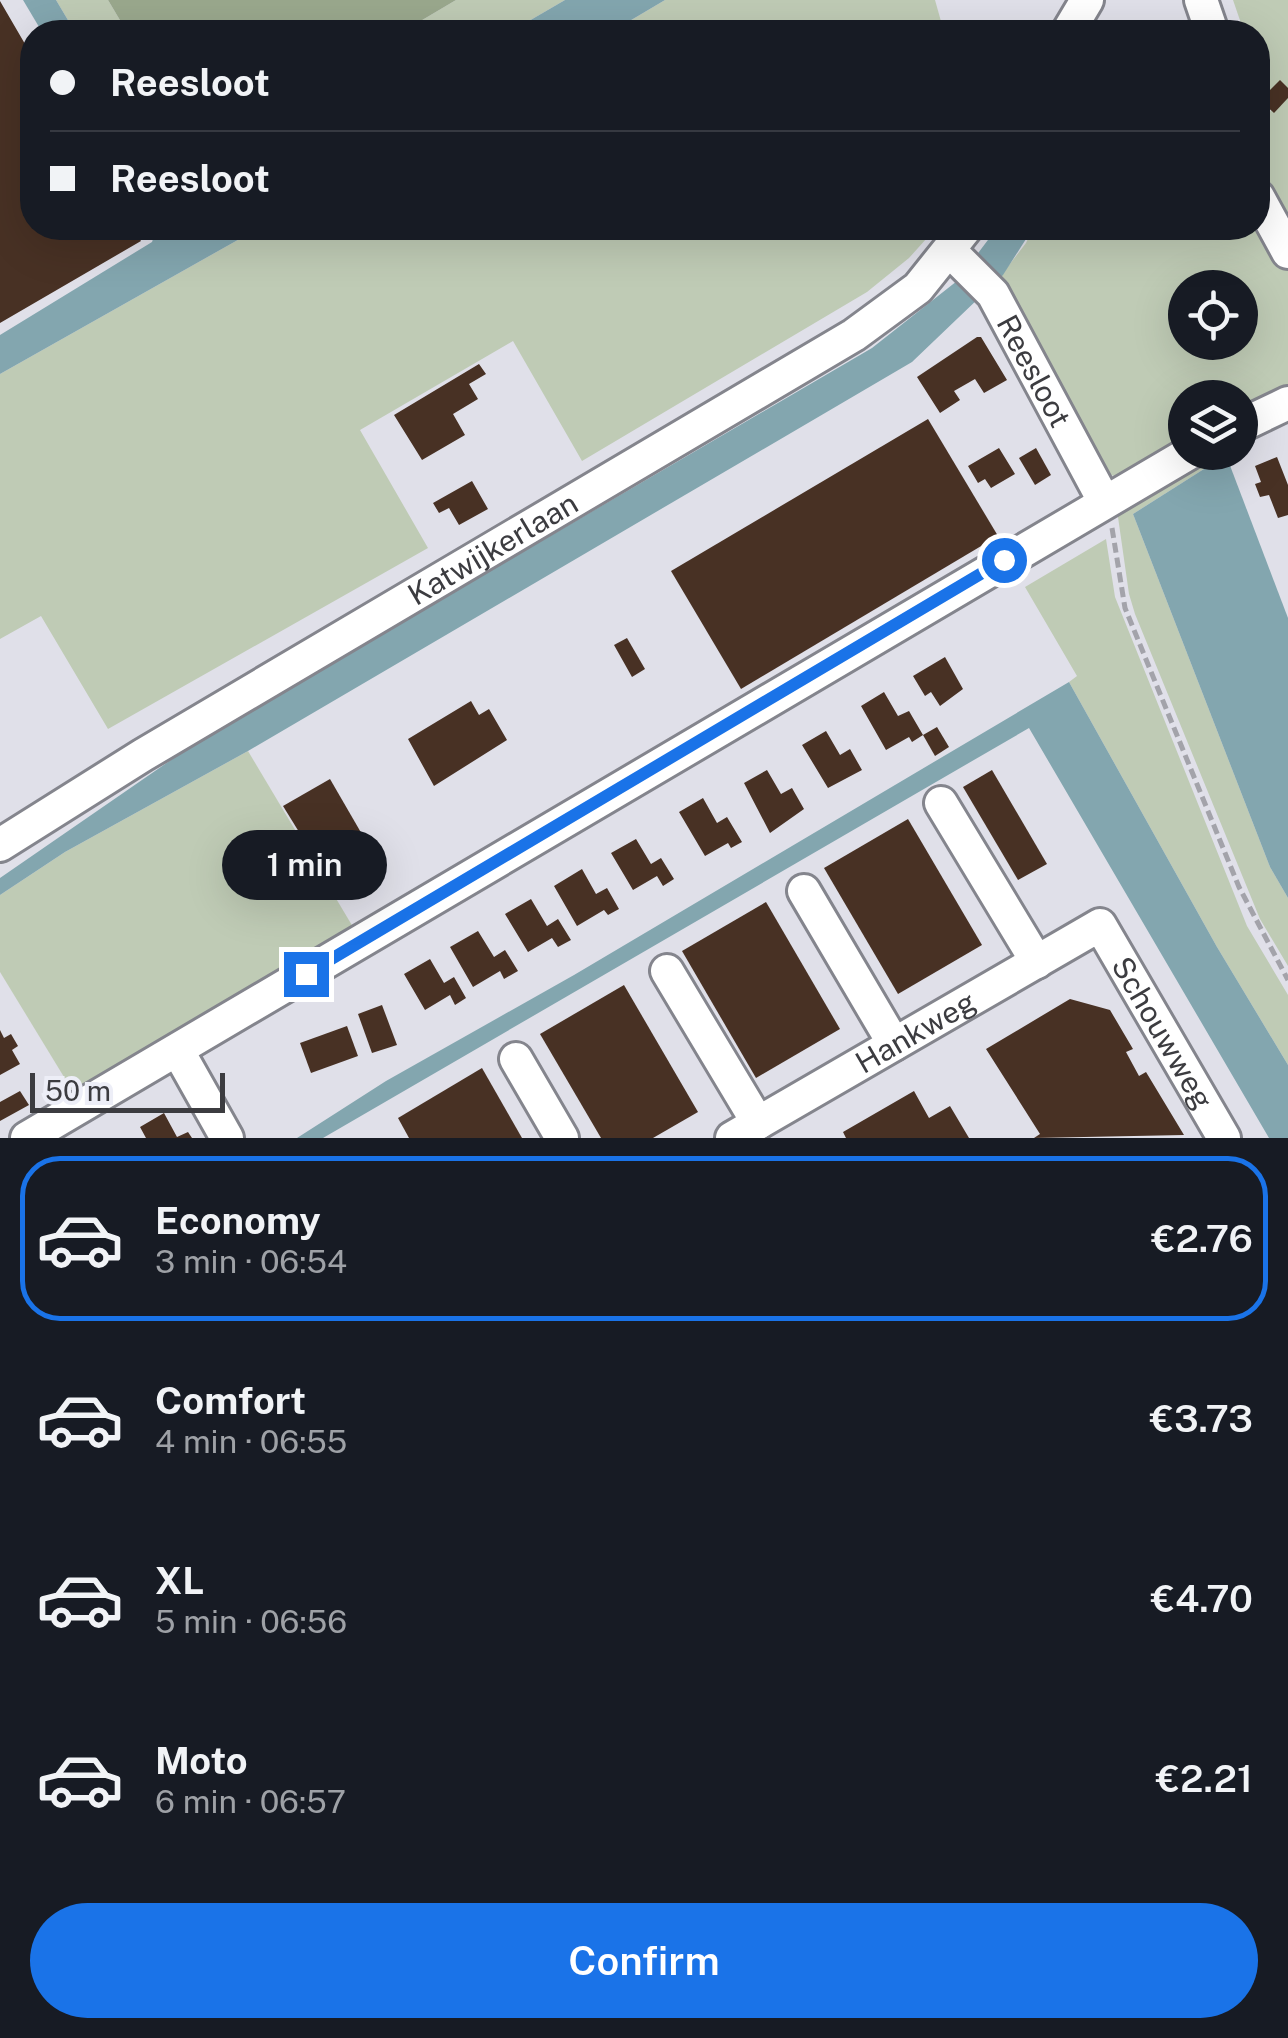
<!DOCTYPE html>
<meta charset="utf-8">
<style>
body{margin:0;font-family:"Public Sans",sans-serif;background:#242831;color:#f1f3f6;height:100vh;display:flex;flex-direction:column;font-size:38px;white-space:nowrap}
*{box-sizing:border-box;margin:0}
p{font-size:32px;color:#9ea1a6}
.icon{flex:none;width:55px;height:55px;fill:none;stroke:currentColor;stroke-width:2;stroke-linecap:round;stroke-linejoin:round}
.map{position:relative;height:1138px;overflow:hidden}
.panel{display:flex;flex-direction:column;background:#171b24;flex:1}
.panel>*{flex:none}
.banner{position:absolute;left:20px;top:20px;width:1250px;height:220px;border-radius:40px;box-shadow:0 10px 40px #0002;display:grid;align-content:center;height:220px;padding:0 30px;background:#171b24}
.fabs{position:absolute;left:1168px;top:270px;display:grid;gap:20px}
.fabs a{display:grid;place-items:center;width:90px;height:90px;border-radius:50%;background:#171b24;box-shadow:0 10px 40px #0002;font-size:50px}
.scale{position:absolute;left:30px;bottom:25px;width:195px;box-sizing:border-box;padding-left:10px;border:5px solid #3c3c40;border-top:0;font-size:28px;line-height:35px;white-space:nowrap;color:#3c3c40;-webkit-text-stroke:8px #edeef7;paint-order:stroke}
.end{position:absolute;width:45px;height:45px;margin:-22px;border:12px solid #1a73e8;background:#fff;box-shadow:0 0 0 5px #fff}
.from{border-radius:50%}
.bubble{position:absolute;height:70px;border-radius:35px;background:#171b24;box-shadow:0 10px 40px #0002;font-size:32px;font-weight:600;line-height:70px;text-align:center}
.banner b{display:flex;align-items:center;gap:35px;height:95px;font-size:38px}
.banner b+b{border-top:2px solid #363941}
.banner i{width:25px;height:25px;background:#f1f3f6}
ul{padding:18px 0 0;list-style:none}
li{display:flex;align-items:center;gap:30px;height:165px;margin:0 20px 15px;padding:0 10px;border:5px solid transparent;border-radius:40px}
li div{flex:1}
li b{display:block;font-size:38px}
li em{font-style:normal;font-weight:600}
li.active{border-color:#1a73e8}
li>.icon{width:90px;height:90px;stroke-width:1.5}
.primary-button{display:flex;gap:20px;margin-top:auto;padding:20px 30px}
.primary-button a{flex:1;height:115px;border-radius:60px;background:#1a73e8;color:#fff;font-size:40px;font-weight:600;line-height:115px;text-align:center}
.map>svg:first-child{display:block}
.green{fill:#bfcbb5;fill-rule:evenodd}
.forest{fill:#9aa88d}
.water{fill:#83a6af}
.building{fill:#483124}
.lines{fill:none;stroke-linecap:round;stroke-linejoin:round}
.minor-casing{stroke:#84858d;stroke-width:38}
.path{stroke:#a3a3aa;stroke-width:5;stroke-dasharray:10 5;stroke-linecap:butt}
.minor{stroke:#fff;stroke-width:32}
.route{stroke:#1a73e8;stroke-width:12}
.labels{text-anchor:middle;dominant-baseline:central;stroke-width:10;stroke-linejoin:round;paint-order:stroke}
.street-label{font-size:30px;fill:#3c3c40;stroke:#edeef7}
</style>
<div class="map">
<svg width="1288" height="1138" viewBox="0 0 1288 1138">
<rect width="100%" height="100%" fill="#e0e0e9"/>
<g class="green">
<polygon points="56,0 108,0 127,32 75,32"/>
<polygon points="456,0 565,0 510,32 402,32"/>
<polygon points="665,0 935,0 944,32 611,32"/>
<path d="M1233 0H1288V391L1240 415V398H1185V446L1121 477 1104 474 993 286 1026 243 1033 228H1258V120L1271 111 1258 71V32H1244ZM1185 288H1240V342H1185Z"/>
<polygon points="259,228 936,228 909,258 867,292 582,461 513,341 360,430 428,548 108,729 41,616 0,639 0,374"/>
<polygon points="1206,453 1226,453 1226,455 1133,514 1270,867 1288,898 1288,966 1260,919 1135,614 1129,594 1116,503"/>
<polygon points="1106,539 1115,597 1247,926 1288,995 1288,1065 1217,947 1069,682 1077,676 1025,587"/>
<polygon points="248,751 356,932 78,1100 0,972 0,895 65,852"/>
</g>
<polygon class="forest" points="108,0 456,0 402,32 127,32"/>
<g class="water">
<polygon points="23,0 56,0 75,32 42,32"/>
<polygon points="565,0 665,0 611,32 510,32"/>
<polygon points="157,228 259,228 0,374 0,335 152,242"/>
<polygon points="997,228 1033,228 1003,275 912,362 248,751 65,852 0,895 0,878 197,742 872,348 957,281"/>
<polygon points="1226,455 1288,618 1288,898 1270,867 1133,514"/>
<polygon points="1069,682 1217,947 1288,1065 1288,1138 1269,1138 1029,728 323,1138 297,1138 386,1081 574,975"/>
</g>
<g class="building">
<polygon points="0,1 32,56 32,228 133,228 141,241 0,323"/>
<polygon points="1280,80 1288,88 1288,98 1274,113 1260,100"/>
<polygon points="977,337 981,337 1007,380 984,393 975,379 954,391 960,400 940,413 917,377"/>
<polygon points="479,364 486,374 469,384 478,399 453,414 465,435 422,460 394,415"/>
<polygon points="928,419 998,536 741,689 671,571"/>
<polygon points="999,448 1015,474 991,488 985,479 978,483 968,466"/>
<polygon points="1036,448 1051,475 1035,485 1019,458"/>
<polygon points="1277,457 1288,485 1288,515 1278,518 1269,495 1260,497 1255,484 1261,482 1255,466"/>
<polygon points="472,481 488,509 459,525 449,508 439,513 433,503"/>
<polygon points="627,638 645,669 632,677 614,645"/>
<polygon points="945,657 963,689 940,706 931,692 925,696 913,676"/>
<polygon points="884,692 898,716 909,711 923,735 912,742 909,737 886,750 861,706"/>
<polygon points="471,701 479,715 489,709 507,740 434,786 408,739"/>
<polygon points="937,727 949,747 935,756 923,735"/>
<polygon points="826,731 840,755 850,749 862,770 828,788 802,745"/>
<polygon points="767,770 781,794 792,788 804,809 770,833 744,783"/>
<polygon points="992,770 1047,864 1018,880 963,787"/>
<polygon points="330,779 374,855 328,879 283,806"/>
<polygon points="703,798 717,823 727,817 742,842 731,848 728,843 705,856 679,812"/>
<polygon points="908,819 982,945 898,994 824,868"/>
<polygon points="636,839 651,864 661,858 674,879 663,886 657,876 633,890 611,853"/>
<polygon points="582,869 596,894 607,888 619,909 608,915 604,910 577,926 554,886"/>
<polygon points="531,899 547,926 558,919 571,940 558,947 552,938 528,952 505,914"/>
<polygon points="766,902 840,1029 756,1078 682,951"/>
<polygon points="478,931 494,957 505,950 518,971 504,979 500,971 473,987 450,947"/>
<polygon points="430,959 444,983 454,977 466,998 455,1005 450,995 425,1010 404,974"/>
<polygon points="624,985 698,1112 653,1138 601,1138 540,1034"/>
<polygon points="1070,999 1110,1010 1133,1049 1126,1052 1139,1076 1146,1072 1184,1135 1034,1138 1040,1134 986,1049"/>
<polygon points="382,1005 397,1045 372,1053 358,1014"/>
<polygon points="347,1026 358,1056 311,1073 300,1043"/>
<polygon points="0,1030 4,1038 11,1034 18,1046 12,1050 20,1064 0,1075"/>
<polygon points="482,1068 522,1138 409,1138 398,1118"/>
<polygon points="20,1091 29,1105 0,1121 0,1102"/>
<polygon points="914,1091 929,1118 950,1106 969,1138 846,1138 843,1132"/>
<polygon points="164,1113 177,1137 188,1132 192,1138 146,1138 140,1127"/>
</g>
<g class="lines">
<defs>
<g id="minor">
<polyline points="1201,0 1212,32"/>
<polyline points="1068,32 1087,0"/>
<polyline points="1258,197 1288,252"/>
<path id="s1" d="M950 251 993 294 1104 501"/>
<polyline points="1240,426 1288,403"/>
<polyline points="941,803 1037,962"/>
<path id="s2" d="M0 845 143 755 854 335 918 288 966 228"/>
<polyline points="804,891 894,1044"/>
<polyline points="667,971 758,1123"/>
<polyline points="178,1051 227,1138"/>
<polyline points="516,1059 562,1138"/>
<polyline points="27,1138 1191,452"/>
<path id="s3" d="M732 1138 1100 925 1224 1138"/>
</g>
</defs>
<use href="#minor" class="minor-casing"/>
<polyline class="path" points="1112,528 1125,608 1239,887 1288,980"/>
<use href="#minor" class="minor"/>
</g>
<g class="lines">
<polyline class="route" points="306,974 1004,560"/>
</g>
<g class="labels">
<g class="street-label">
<text stroke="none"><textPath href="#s1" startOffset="148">Reesloot</textPath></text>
<text stroke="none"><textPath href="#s2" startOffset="575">Katwijkerlaan</textPath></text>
<text stroke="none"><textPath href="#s3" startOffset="212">Hankweg</textPath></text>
<text stroke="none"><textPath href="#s3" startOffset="550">Schouwweg</textPath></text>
</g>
</g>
</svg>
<div class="fabs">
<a><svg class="icon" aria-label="locate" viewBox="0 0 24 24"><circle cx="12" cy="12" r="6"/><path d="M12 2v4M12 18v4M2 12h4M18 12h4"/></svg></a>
<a><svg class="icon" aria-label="layers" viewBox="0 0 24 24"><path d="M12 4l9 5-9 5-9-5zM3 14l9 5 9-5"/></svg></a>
</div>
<div class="scale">50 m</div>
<i class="end from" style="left:1004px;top:560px"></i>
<i class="end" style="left:306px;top:974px"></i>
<div class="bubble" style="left:222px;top:830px;width:165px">1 min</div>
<div class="banner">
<b><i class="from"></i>Reesloot</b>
<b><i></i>Reesloot</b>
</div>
</div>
<section class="panel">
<ul>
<li class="active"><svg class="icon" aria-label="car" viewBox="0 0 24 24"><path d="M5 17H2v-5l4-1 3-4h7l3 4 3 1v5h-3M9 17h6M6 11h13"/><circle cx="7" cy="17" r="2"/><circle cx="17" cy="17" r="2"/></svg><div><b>Economy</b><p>3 min · 06:54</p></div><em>€2.76</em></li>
<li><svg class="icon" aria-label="car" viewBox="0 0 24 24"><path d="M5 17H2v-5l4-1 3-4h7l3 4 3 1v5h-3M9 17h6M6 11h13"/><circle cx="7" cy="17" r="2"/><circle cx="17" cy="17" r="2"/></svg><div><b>Comfort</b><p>4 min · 06:55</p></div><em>€3.73</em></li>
<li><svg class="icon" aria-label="car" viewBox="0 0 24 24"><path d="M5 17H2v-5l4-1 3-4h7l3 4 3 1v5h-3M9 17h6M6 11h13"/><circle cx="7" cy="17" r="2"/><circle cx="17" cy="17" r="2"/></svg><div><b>XL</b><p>5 min · 06:56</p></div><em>€4.70</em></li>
<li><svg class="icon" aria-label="car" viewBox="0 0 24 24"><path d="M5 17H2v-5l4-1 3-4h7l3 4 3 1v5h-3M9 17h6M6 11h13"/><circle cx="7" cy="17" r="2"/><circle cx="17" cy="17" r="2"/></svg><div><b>Moto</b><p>6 min · 06:57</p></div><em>€2.21</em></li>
</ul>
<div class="primary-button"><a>Confirm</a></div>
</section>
